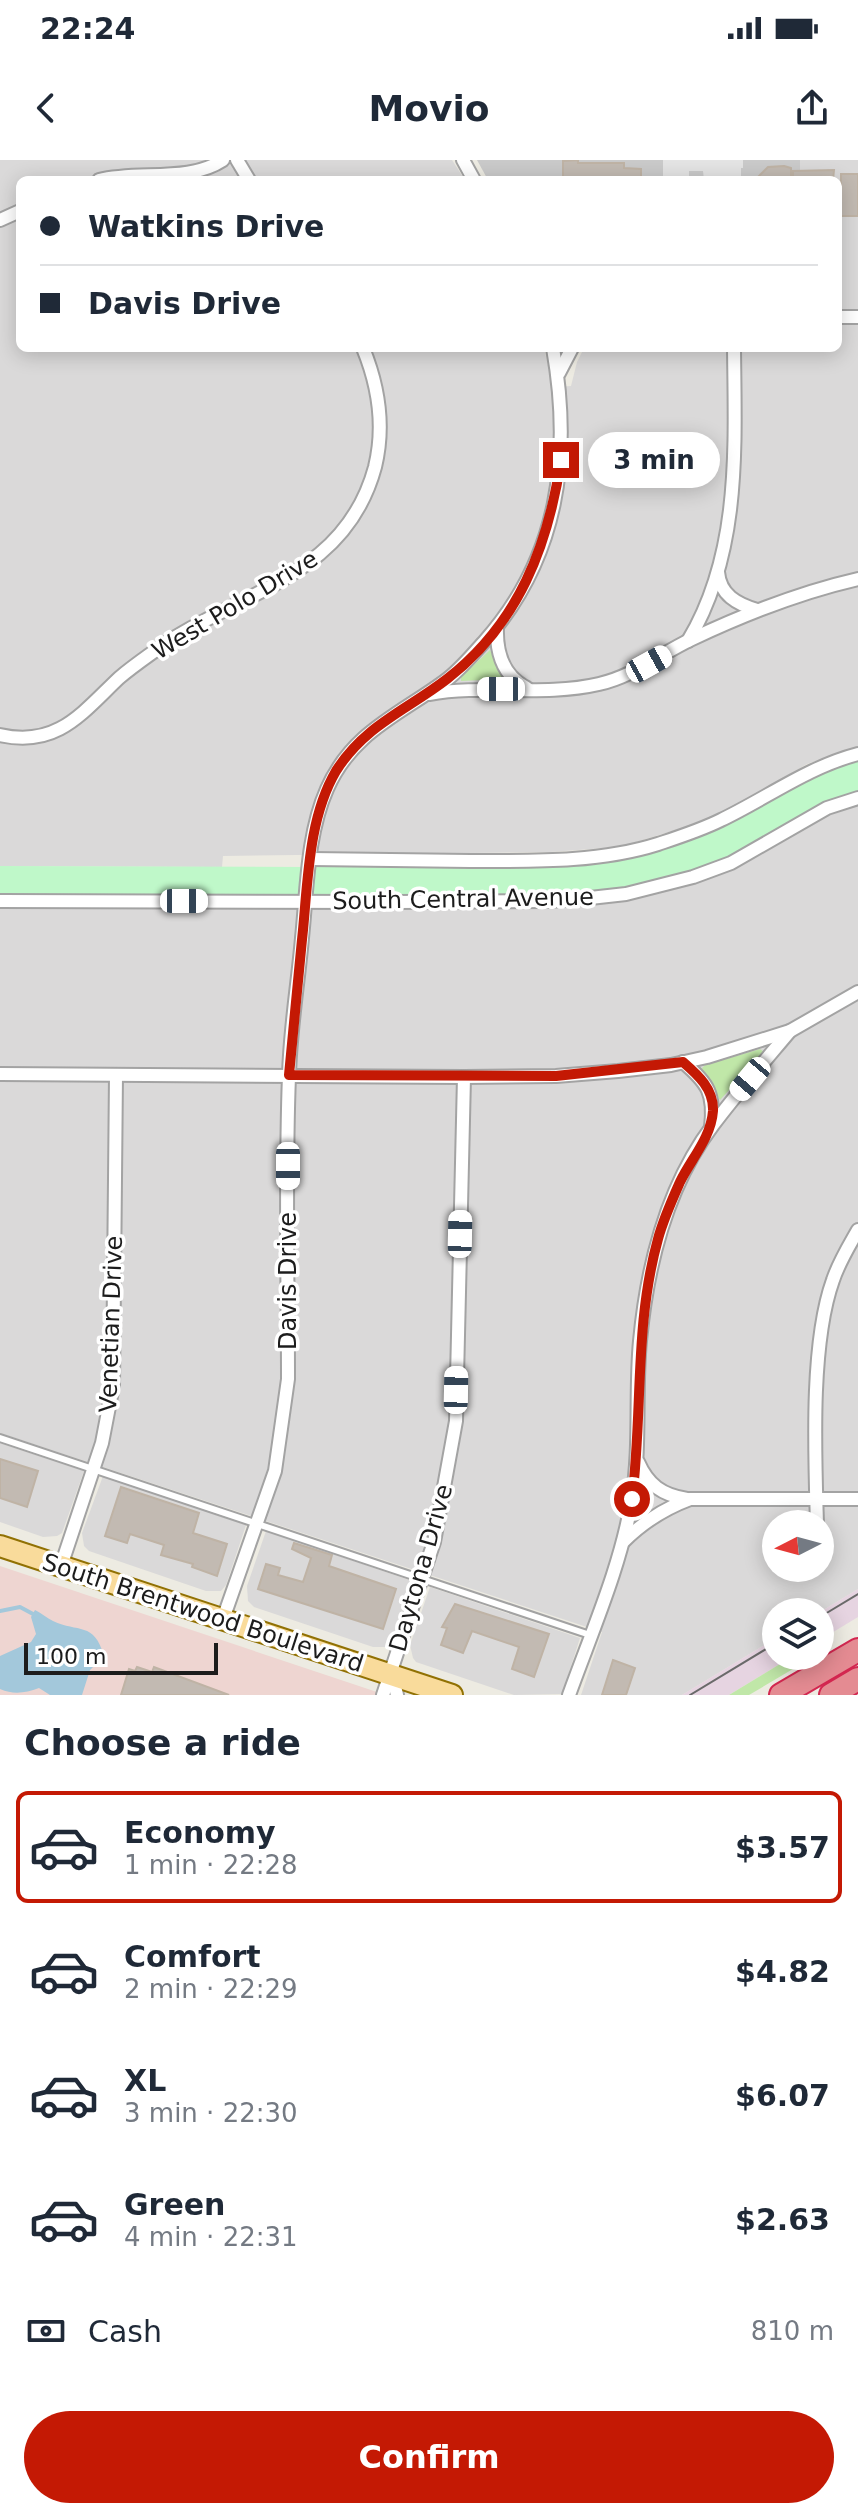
<!DOCTYPE html>
<meta charset="utf-8">
<style>
body{margin:0;font-family:"DejaVu Sans",sans-serif;background:#f2f2f3;color:#1f2937;height:100vh;display:flex;flex-direction:column;font-size:30px;white-space:nowrap}
*{box-sizing:border-box;margin:0}
p{font-size:26px;color:#747a83}
.icon{flex:none;width:44px;height:44px;fill:none;stroke:currentColor;stroke-width:2;stroke-linecap:round;stroke-linejoin:round}
.map{position:relative;height:1535px;overflow:hidden}
.panel{display:flex;flex-direction:column;background:#fff;flex:1}
.panel>*{flex:none}
.top-card{position:absolute;left:16px;top:16px;width:826px;height:176px;border-radius:12px;box-shadow:0 4px 20px #0003;display:grid;align-content:center;height:176px;padding:0 24px;background:#fff}
.needle{width:52px;rotate:264deg}
.fabs{position:absolute;left:762px;top:1350px;display:grid;gap:16px}
.fabs a{display:grid;place-items:center;width:72px;height:72px;border-radius:50%;background:#fff;box-shadow:0 4px 20px #0003;font-size:40px}
.scale{position:absolute;left:24px;bottom:20px;width:194px;box-sizing:border-box;padding-left:8px;border:4px solid #1c1c1c;border-top:0;font-size:22px;line-height:28px;white-space:nowrap;color:#1c1c1c;-webkit-text-stroke:6px #fff;paint-order:stroke}
.end{position:absolute;width:36px;height:36px;margin:-18px;border:10px solid #c41904;background:#fff;box-shadow:0 0 0 4px #fff}
.from{border-radius:50%}
.bubble{position:absolute;height:56px;border-radius:28px;background:#fff;box-shadow:0 4px 20px #0003;font-size:26px;font-weight:700;line-height:56px;text-align:center}
.car{position:absolute;width:24px;height:48px;margin:-24px -12px;border-radius:10px;box-shadow:0 0 6px 2px #0007;background:linear-gradient(#fff 24%,#345 0 40%,#fff 0 76%,#345 0 86%,#fff 0)}
.top-card b{display:flex;align-items:center;gap:28px;height:76px;font-size:30px}
.top-card b+b{border-top:2px solid #e0e1e3}
.top-card i{width:20px;height:20px;background:#1f2937}
ul{padding:0;list-style:none}
li{display:flex;align-items:center;gap:24px;height:112px;margin:0 16px 12px;padding:0 8px;border:4px solid transparent;border-radius:12px}
li div{flex:1}
li b{display:block;font-size:30px}
li em{font-style:normal;font-weight:700}
li.current{border-color:#c41904}
li>.icon{width:72px;height:72px;stroke-width:1.5}
h2{padding:0 24px;font-size:36px;line-height:96px}
.pay{display:flex;align-items:center;gap:20px;height:88px;padding:0 24px;font-size:30px}
.pay p{margin-inline-start:auto}
.cta{display:flex;gap:16px;margin-top:auto;padding:16px 24px}
.cta a{flex:1;height:92px;border-radius:48px;background:#c41904;color:#fff;font-size:32px;font-weight:700;line-height:92px;text-align:center}
.status{display:flex;justify-content:space-between;align-items:center;height:56px;padding:0 40px;background:#fff;direction:ltr}
.status svg{height:22px;fill:currentColor}
header{display:flex;justify-content:space-between;align-items:center;height:104px;padding:0 24px;background:#fff;font-size:36px;font-weight:700}
.map>svg:first-child{display:block}
.residential{fill:#dad9d9;fill-rule:evenodd}
.commercial{fill:#eed5d1}
.industrial{fill:#e6d4e1}
.religious{fill:#cacaca}
.grass{fill:#c0e7a8}
.park{fill:#bff8c9}
.parking{fill:#e4e4e4}
.water{fill:#a3c8db}
.lines{fill:none;stroke-linecap:round;stroke-linejoin:round}
.stream{stroke:#a3c8db;stroke-width:4}
.building{fill:#c2bab2;stroke:#bfb3a5;stroke-width:2}
.lane-casing{stroke:#a3a3a3;stroke-width:10}
.street-casing{stroke:#a3a3a3;stroke-width:16}
.primary-casing{stroke:#917103;stroke-width:24}
.highway-casing{stroke:#d32750;stroke-width:26}
.lane{stroke:#fff;stroke-width:6}
.street{stroke:#fff;stroke-width:12}
.primary{stroke:#f9db9b;stroke-width:20}
.highway{stroke:#e48b92;stroke-width:22}
.tram{stroke:#6a6a6a;stroke-width:2}
.route{stroke:#c41904;stroke-width:10}
.labels{text-anchor:middle;dominant-baseline:central;stroke-width:7;stroke-linejoin:round;paint-order:stroke}
.street-label{font-size:24px;fill:#1c1c1c;stroke:#fff}
</style>
<div class="status"><b>22:24</b><svg viewBox="0 0 49 12"><path d="M0 12V9h3v3zM5 12V6h3v6zM10 12V3h3v9zM15 12V0h3v12zM26 1h20v11H26zM47 4h2v5h-2z"/></svg></div>
<header><svg class="icon" aria-label="back" viewBox="0 0 24 24"><path d="M15 5l-7 7 7 7"/></svg>Movio<svg class="icon" aria-label="share" viewBox="0 0 24 24"><path d="M12 15V3M7 8l5-5 5 5M5 13v7h14v-7"/></svg></header>
<div class="map">
<svg width="858" height="1535" viewBox="0 0 858 1535">
<rect width="100%" height="100%" fill="#edebe2"/>
<g class="residential">
<polygon points="0,0 452,0 465,20 20,20 20,188 544,188 553,227 571,226 577,202 584,188 838,188 838,20 800,20 800,0 858,0 858,587 807,604 738,644 695,664 620,687 550,692 223,696 222,707 0,706"/>
<path d="M858 643V1429L820 1452H776V1478L682 1535H581L602 1472 0 1273V746L474 747 577 746 612 742 637 737ZM776 1364H820V1408H776Z"/>
<polygon points="0,1283 84,1311 62,1373 57,1376 43,1377 0,1362"/>
<polygon points="103,1316 246,1365 226,1425 221,1431 206,1431 89,1391 84,1386 82,1373"/>
<polygon points="266,1371 412,1421 392,1481 386,1487 373,1487 254,1447 248,1441 247,1426"/>
<polygon points="430,1427 580,1478 562,1534 514,1535 416,1502 413,1498 410,1485"/>
</g>
<polygon class="commercial" points="0,1406 386,1535 0,1535"/>
<g class="industrial">
<polygon points="858,1429 858,1457 820,1480 820,1452"/>
<polygon points="776,1478 776,1496 793,1496 729,1535 682,1535"/>
</g>
<polygon class="religious" points="477,0 800,0 800,20 488,20"/>
<g class="grass">
<polygon points="490,490 504,519 461,521 461,517"/>
<path d="M760 889 764 892 720 940C715 931 703 918 702 908L705 905Z"/>
<polygon points="793,1496 815,1496 749,1535 729,1535"/>
</g>
<polygon class="park" points="858,594 858,638 731,703 590,738 0,741 0,706 310,707 311,699 518,701 654,685"/>
<polygon class="parking" points="663,0 743,0 743,8 741,8 741,20 704,20 703,11 689,11 689,20 663,20"/>
<path class="water" d="M35 1450C41 1453 47 1458 53 1461 78 1473 94 1461 104 1496L90 1510 82 1535H50L39 1528C25 1533 14 1535 0 1529V1496L31 1482 36 1474 31 1457Z"/>
<g class="lines">
<polyline class="stream" points="0,1451 20,1447 33,1454"/>
</g>
<g class="building">
<polygon points="578,0 578,3 624,3 624,8 641,9 641,20 563,20 563,1"/>
<polygon points="784,6 791,8 791,20 755,20 768,7"/>
<polygon points="834,10 833,20 793,20 793,11"/>
<rect x="841" y="14" width="17" height="42"/>
<polygon points="0,1299 38,1311 27,1347 0,1338"/>
<polygon points="121,1327 199,1353 193,1373 227,1384 217,1416 192,1407 193,1404 161,1395 164,1385 130,1374 127,1383 105,1376"/>
<polygon points="294,1383 332,1395 329,1406 396,1429 383,1469 258,1429 266,1404 280,1408 278,1415 303,1422 311,1398 292,1389"/>
<polygon points="455,1444 549,1474 534,1517 512,1509 519,1487 472,1471 463,1493 441,1485 447,1468 442,1467"/>
<polygon points="613,1500 635,1508 626,1535 602,1535"/>
<polygon points="137,1507 152,1512 154,1507 229,1535 121,1535 129,1509 135,1511"/>
</g>
<g class="lines">
<defs>
<polyline id="lane" points="0,1278 590,1475"/>
<g id="street">
<polyline points="237,0 249,20"/>
<polyline points="463,0 474,20"/>
<path d="M99 20C139 10 188 23 223 0"/>
<polyline points="0,60 20,51"/>
<polyline points="838,157 858,157"/>
<polyline points="559,213 572,188"/>
<path d="M718 412C720 435 737 444 757 450"/>
<path d="M497 467C496 493 503 516 527 528"/>
<path d="M688 481C741 393 735 287 734 188"/>
<path d="M429 534C485 524 543 537 599 524 634 516 660 494 692 479 745 454 801 432 858 419"/>
<path d="M0 575C57 588 82 553 119 518 133 506 148 496 163 485 245 430 346 415 375 307 385 266 379 227 363 188"/>
<path d="M311 699C364 700 417 700 470 701 532 701 598 703 658 684 679 677 701 670 721 660 767 638 808 607 858 594"/>
<polyline points="0,741 397,742 549,741 590,738 626,734 693,717 731,703 827,648 858,638"/>
<path d="M683 902C708 923 715 934 711 967"/>
<polyline points="0,914 464,917 556,916 618,911 671,905 707,897 790,871 858,832"/>
<path d="M638 1302C648 1325 662 1335 687 1339"/>
<path d="M817 1364C815 1295 810 1184 833 1120 839 1102 849 1086 858 1070"/>
<path d="M623 1382C643 1362 663 1349 690 1339H858"/>
<polyline points="61,1406 102,1283 113,1226 116,915"/>
<path d="M223 1459 275 1311 288 1219C288 1118 285 1017 289 916 290 870 298 824 302 778 307 730 307 674 327 629 352 572 399 555 445 521 460 510 471 496 484 482 559 398 572 296 553 188"/>
<polyline points="392,1514 397,1535"/>
<polyline points="383,1535 434,1382 456,1261 464,917"/>
<path d="M569 1535C592 1471 621 1406 632 1339 641 1286 635 1233 640 1181 647 1107 667 1026 713 965 737 933 764 902 790 871"/>
</g>
<polyline id="primary" points="0,1386 452,1535"/>
<g id="highway">
<polyline points="781,1535 858,1490"/>
<polyline points="831,1535 858,1519"/>
</g>
</defs>
<use href="#lane" class="lane-casing"/>
<use href="#street" class="street-casing"/>
<use href="#primary" class="primary-casing"/>
<use href="#highway" class="highway-casing"/>
<use href="#lane" class="lane"/>
<use href="#street" class="street"/>
<use href="#primary" class="primary"/>
<use href="#highway" class="highway"/>
<g class="tram">
<polyline points="820,1457 858,1434"/>
<polyline points="690,1535 776,1483"/>
</g>
</g>
<g class="lines">
<path class="route" d="M561 300C548 386 519 463 447 519 407 550 365 565 336 611 309 657 308 718 303 770 298 818 294 866 289 915L556 916 683 902C698 915 714 929 713 951 711 978 691 999 680 1022 672 1040 663 1060 658 1079 634 1165 643 1252 632 1339"/>
</g>
<g class="labels">
<g class="street-label">
<text transform="translate(235 445) rotate(-31)">West Polo Drive</text>
<text transform="translate(463 739) rotate(-1)">South Central Avenue</text>
<text transform="translate(288 1121) rotate(-90)">Davis Drive</text>
<text transform="translate(111 1164) rotate(-88)">Venetian Drive</text>
<text transform="translate(421 1408) rotate(-74)">Daytona Drive</text>
<text transform="translate(203 1453) rotate(18)">South Brentwood Boulevard</text>
</g>
</g>
</svg>
<div class="fabs">
<a><svg class="needle" viewBox="-14 -14 28 28"><path d="M0-13l5 13h-10z" fill="#e53935"/><path d="M0 13l5-13h-10z" fill="#747a83"/></svg></a>
<a><svg class="icon" aria-label="layers" viewBox="0 0 24 24"><path d="M12 4l9 5-9 5-9-5zM3 14l9 5 9-5"/></svg></a>
</div>
<div class="scale">100 m</div>
<i class="end from" style="left:632px;top:1339px"></i>
<i class="end" style="left:561px;top:300px"></i>
<div class="bubble" style="left:588px;top:272px;width:132px">3 min</div>
<i class="car" style="left:649px;top:504px;rotate:61deg"></i>
<i class="car" style="left:501px;top:529px;rotate:270deg"></i>
<i class="car" style="left:184px;top:741px;rotate:90deg"></i>
<i class="car" style="left:750px;top:919px;rotate:220deg"></i>
<i class="car" style="left:288px;top:1006px;rotate:180deg"></i>
<i class="car" style="left:460px;top:1074px;rotate:1deg"></i>
<i class="car" style="left:456px;top:1230px;rotate:1deg"></i>
<div class="top-card">
<b><i class="from"></i>Watkins Drive</b>
<b><i></i>Davis Drive</b>
</div>
</div>
<section class="panel">
<h2>Choose a ride</h2>
<ul>
<li class="current"><svg class="icon" aria-label="car" viewBox="0 0 24 24"><path d="M5 17H2v-5l4-1 3-4h7l3 4 3 1v5h-3M9 17h6M6 11h13"/><circle cx="7" cy="17" r="2"/><circle cx="17" cy="17" r="2"/></svg><div><b>Economy</b><p>1 min · 22:28</p></div><em>$3.57</em></li>
<li><svg class="icon" aria-label="car" viewBox="0 0 24 24"><path d="M5 17H2v-5l4-1 3-4h7l3 4 3 1v5h-3M9 17h6M6 11h13"/><circle cx="7" cy="17" r="2"/><circle cx="17" cy="17" r="2"/></svg><div><b>Comfort</b><p>2 min · 22:29</p></div><em>$4.82</em></li>
<li><svg class="icon" aria-label="car" viewBox="0 0 24 24"><path d="M5 17H2v-5l4-1 3-4h7l3 4 3 1v5h-3M9 17h6M6 11h13"/><circle cx="7" cy="17" r="2"/><circle cx="17" cy="17" r="2"/></svg><div><b>XL</b><p>3 min · 22:30</p></div><em>$6.07</em></li>
<li><svg class="icon" aria-label="car" viewBox="0 0 24 24"><path d="M5 17H2v-5l4-1 3-4h7l3 4 3 1v5h-3M9 17h6M6 11h13"/><circle cx="7" cy="17" r="2"/><circle cx="17" cy="17" r="2"/></svg><div><b>Green</b><p>4 min · 22:31</p></div><em>$2.63</em></li>
</ul>
<div class="pay"><svg class="icon" aria-label="cash" viewBox="0 0 24 24"><path d="M3 7h18v10H3z"/><circle cx="12" cy="12" r="2"/></svg>Cash<p>810 m</p></div>
<div class="cta"><a>Confirm</a></div>
</section>
